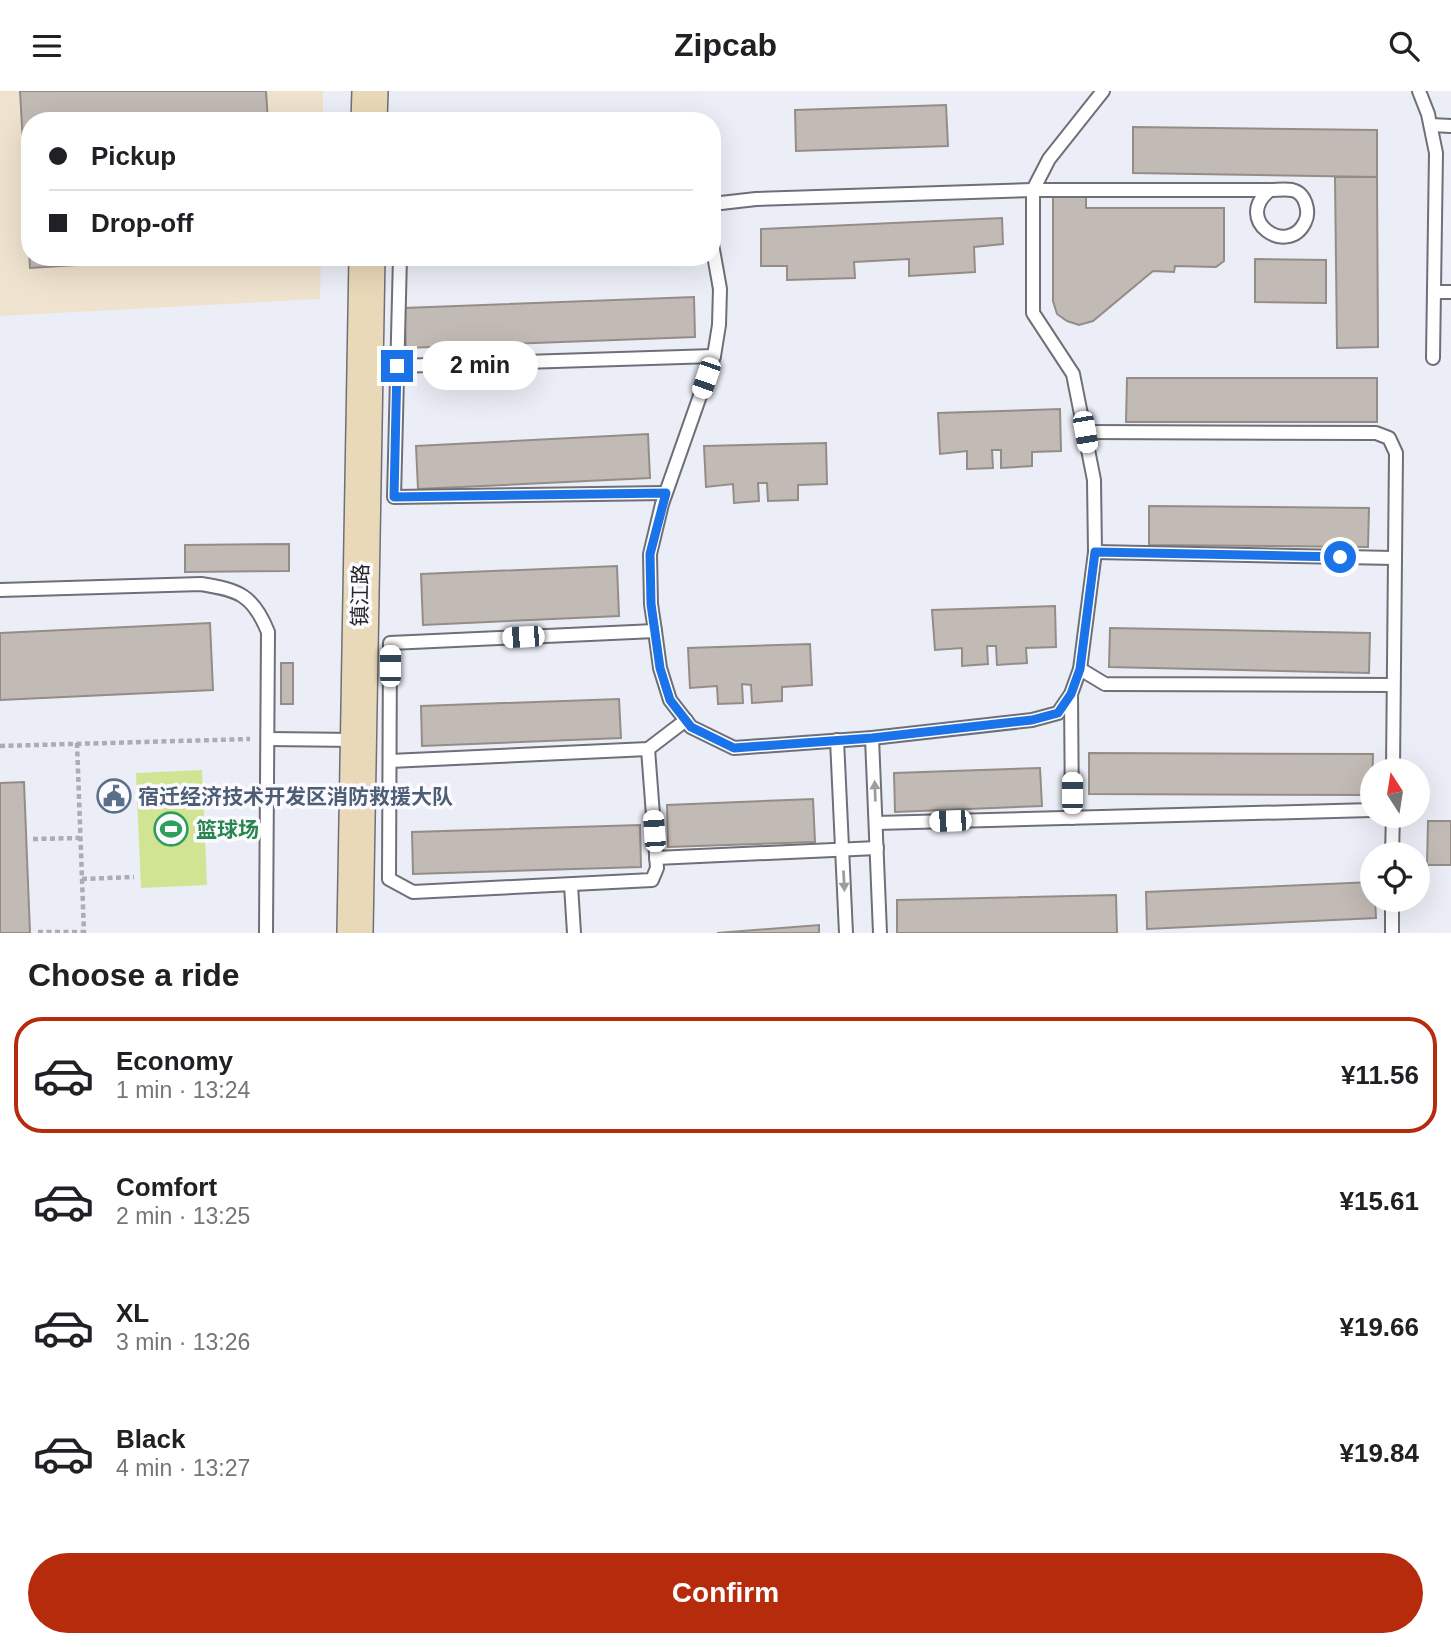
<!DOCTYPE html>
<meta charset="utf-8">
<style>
body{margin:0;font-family:Arial,"Noto Sans SC",sans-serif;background:#f2f2f2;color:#202124;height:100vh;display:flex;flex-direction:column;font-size:26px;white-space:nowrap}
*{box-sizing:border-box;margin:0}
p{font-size:23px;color:#757577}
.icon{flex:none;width:38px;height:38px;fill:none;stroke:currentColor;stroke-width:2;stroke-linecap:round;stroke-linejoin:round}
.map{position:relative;height:842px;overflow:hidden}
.panel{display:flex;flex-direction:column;background:#fff;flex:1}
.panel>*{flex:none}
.guide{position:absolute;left:21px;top:21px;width:700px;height:154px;border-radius:28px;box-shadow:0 7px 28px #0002;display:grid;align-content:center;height:154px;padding:0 28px;background:#fff}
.needle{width:46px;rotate:348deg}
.buttons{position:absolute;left:1360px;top:667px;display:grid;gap:14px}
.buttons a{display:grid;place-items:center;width:70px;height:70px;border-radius:50%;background:#fff;box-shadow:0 7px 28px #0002;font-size:35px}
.end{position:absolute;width:32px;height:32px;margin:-16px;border:9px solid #1a73e8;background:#fff;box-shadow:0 0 0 4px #fff}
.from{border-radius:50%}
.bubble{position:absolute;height:49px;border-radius:24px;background:#fff;box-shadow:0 7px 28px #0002;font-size:23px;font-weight:800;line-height:49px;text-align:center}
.car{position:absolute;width:21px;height:42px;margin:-21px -10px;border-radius:9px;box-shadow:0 0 5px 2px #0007;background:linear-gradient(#fff 24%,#345 0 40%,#fff 0 76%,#345 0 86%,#fff 0)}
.guide b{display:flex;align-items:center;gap:24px;height:66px;font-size:26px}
.guide b+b{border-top:2px solid #e0e0e0}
.guide i{width:18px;height:18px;background:#202124}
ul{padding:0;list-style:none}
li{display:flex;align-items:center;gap:21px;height:116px;margin:0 14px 10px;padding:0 14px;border:4px solid transparent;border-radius:28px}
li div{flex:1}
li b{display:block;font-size:26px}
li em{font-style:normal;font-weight:800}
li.on{border-color:#b72b0d}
li>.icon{width:63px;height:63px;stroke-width:1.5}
h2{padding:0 28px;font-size:32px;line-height:84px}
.button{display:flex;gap:14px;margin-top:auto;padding:14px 28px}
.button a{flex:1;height:80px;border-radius:42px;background:#b72b0d;color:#fff;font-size:28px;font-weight:800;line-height:80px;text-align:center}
header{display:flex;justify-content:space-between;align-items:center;height:91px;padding:0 28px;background:#fff;font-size:32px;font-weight:800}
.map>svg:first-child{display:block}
.industrial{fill:#efe3cf}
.green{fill:#d1e494}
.building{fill:#c2bab4;stroke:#948d87;stroke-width:2}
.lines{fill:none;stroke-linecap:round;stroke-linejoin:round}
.lane-casing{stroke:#6e6f77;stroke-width:16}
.secondary-casing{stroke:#6e6f77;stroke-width:38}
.path{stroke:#abadb4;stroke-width:4.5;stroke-dasharray:5 3.5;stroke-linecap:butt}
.lane{stroke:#fff;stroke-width:12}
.secondary{stroke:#e9d9b8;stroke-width:35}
.oneway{fill:#9c9d9e}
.route{stroke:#1a73e8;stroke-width:9}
.labels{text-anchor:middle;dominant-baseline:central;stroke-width:7;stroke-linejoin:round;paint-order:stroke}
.street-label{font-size:21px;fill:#242528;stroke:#fbfbff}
.service-label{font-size:21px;font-weight:bold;fill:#4e5e75;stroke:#fbfbff;text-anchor:start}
.leisure-label{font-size:21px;font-weight:bold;fill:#27864d;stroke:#fbfbff;text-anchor:start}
</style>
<header><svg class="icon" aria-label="menu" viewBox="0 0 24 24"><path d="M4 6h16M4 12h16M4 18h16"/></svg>Zipcab<svg class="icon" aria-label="search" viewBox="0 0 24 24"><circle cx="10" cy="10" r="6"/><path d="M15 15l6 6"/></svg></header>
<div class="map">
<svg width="1451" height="842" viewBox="0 0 1451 842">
<rect width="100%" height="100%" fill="#eceef7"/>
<polygon class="industrial" points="0,0 323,0 323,30 30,30 30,166 321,166 320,208 0,225"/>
<polygon class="green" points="202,679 207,794 141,797 136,682"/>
<g class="building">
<polygon points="20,0 266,0 268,30 30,30 30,166 204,166 30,177"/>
<polygon points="946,14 948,55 796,60 795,19"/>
<polygon points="1133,36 1377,39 1377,86 1133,82"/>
<polygon points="1335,86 1377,86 1378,256 1337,257"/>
<polygon points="1053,100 1086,100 1086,117 1224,117 1224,170 1216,176 1175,175 1174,181 1153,180 1093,230 1079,234 1067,230 1057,223 1053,210"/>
<polygon points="1002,127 1003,153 974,156 975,181 909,185 909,168 854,171 855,187 787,189 787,175 761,175 761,138"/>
<polygon points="1255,168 1326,169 1326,212 1255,211"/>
<polygon points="694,206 695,246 406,257 404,217"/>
<polygon points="1127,287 1377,287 1377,331 1126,331"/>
<polygon points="1060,318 1061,360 1032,361 1032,375 1001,377 1001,359 992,359 993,377 967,378 967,360 940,363 938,322"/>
<polygon points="648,343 650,387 418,398 416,355"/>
<polygon points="826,352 827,393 798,394 798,409 768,410 767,392 758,392 759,410 734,412 733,393 706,396 704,355"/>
<polygon points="1149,415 1369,417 1368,456 1149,454"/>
<polygon points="289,453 289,480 185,481 185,454"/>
<polygon points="617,475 619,525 423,534 421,483"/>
<polygon points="1055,515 1056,556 1026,557 1027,572 997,574 996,555 987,555 988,573 962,575 962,557 935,559 932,519"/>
<polygon points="210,532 213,599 0,609 0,542"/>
<polygon points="1110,537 1370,542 1369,582 1109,576"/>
<polygon points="810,553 812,594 782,596 782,610 752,612 751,594 742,593 743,612 718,613 717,595 690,597 688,557"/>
<rect x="281" y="572" width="12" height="41"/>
<polygon points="619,608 621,647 422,655 421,615"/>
<polygon points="1089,662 1373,663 1372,704 1089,703"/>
<polygon points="1040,677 1042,715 895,721 894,682"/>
<polygon points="24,691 30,842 0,842 0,692"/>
<polygon points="813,708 815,751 668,756 667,714"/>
<polygon points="1428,730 1451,730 1451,774 1427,774"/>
<polygon points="640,734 641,776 413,783 412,741"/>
<polygon points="1372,791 1372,808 1375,808 1376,827 1147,838 1146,801"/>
<polygon points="1116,804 1117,842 897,842 897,809"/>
<polygon points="819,834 819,842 717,842"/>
</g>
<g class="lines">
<defs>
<g id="lane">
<polyline points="1419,0 1428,23 1436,62 1433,267"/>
<polyline points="1431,34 1451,35"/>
<path d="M712 113 756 108 1033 99H1270C1277 99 1286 98 1292 99 1306 102 1310 121 1305 131 1288 167 1232 129 1270 99"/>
<polyline points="712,153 720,198 719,234 714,265 662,413 650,463 651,513 655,540 660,577 670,609 691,636 734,657 872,647 1032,629 1058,622 1071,603 1080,578 1095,461 1094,389 1073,283 1033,222 1033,99 1049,68 1103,0"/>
<polyline points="400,166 394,406 665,402"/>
<polyline points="1434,201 1451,201"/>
<polyline points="397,275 714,265"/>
<polyline points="1085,341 1376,342 1389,347 1396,362 1393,679"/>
<polyline points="1095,461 1394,467"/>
<path d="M0 499 201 493C239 499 253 504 268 541L266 842"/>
<polyline points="1080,578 1105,593 1393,594"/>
<polyline points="1071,603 1072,727"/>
<polyline points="872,647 880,842"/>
<polyline points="268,648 357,649"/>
<polyline points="837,649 846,842"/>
<polyline points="648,658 657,777 652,789 413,801 389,788 390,552 655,540"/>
<polyline points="390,670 648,658 686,629"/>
<polyline points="876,732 1372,719"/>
<polyline points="1392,763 1393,724"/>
<polyline points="656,767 877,757"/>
<polyline points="571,794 574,842"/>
<polyline points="1392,842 1392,808"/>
</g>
<g id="secondary">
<polyline points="369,30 370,0"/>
<polyline points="355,842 367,166"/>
</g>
</defs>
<use href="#lane" class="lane-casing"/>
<use href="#secondary" class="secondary-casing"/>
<g class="path">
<polyline points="77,652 84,842"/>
<polyline points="0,655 250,648"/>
<polyline points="33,748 80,747"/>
<polyline points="82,788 134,786"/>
<polyline points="38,841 83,841"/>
</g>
<use href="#lane" class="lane"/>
<use href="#secondary" class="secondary"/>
</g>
<defs><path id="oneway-solid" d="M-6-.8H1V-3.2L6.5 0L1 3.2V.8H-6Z" transform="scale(1.75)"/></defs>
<g class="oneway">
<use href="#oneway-solid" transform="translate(875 700) rotate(-92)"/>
<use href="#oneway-solid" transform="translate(844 790) rotate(87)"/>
</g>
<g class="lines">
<polyline class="route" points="397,275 394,406 666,402 650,463 651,513 660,577 670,609 691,636 734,657 872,647 1032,629 1058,622 1071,603 1080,578 1095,461 1340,466"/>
</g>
<defs>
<symbol id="civic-ring" viewBox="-11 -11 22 22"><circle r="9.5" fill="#fbfbff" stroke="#5c6f8a" stroke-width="1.5"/><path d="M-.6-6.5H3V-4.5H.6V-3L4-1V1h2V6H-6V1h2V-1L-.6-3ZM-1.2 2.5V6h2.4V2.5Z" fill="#5c6f8a"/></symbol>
<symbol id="stadium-ring" viewBox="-11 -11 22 22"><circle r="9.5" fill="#fbfbff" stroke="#2e9e5b" stroke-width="1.5"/><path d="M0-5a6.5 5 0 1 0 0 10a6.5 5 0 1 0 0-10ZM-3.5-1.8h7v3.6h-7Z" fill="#2e9e5b"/></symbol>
</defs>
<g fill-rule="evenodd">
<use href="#civic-ring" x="95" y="686" width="38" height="38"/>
<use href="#stadium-ring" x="152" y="719" width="38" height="38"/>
</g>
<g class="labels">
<g class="street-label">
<text transform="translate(360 504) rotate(-89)">镇江路</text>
</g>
<g class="service-label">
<text x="138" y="705">宿迁经济技术开发区消防救援大队</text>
</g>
<g class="leisure-label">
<text x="196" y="738">篮球场</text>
</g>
</g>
</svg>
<div class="buttons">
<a><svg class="needle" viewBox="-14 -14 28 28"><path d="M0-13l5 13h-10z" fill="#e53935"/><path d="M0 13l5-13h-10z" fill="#757577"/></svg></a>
<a><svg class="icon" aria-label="locate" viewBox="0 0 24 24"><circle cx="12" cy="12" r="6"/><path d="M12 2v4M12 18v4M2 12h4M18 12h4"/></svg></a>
</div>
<i class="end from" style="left:1340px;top:466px"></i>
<i class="end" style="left:397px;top:275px"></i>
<div class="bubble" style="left:422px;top:250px;width:116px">2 min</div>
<i class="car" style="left:706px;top:287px;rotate:199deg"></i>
<i class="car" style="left:1085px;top:341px;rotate:170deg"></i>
<i class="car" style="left:523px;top:546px;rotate:267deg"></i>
<i class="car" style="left:390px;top:575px;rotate:0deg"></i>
<i class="car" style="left:1072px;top:702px;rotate:0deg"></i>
<i class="car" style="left:950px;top:730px;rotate:268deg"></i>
<i class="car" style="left:654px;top:740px;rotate:356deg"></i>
<div class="guide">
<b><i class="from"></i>Pickup</b>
<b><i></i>Drop-off</b>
</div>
</div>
<section class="panel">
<h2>Choose a ride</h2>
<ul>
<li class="on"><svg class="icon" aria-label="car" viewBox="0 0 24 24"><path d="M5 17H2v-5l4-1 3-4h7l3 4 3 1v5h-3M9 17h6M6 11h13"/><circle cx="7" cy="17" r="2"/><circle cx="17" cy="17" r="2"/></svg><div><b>Economy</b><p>1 min · 13:24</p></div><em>¥11.56</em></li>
<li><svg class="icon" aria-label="car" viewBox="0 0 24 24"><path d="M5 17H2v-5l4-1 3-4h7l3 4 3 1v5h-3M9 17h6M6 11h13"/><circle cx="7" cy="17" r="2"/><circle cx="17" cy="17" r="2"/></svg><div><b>Comfort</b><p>2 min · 13:25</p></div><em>¥15.61</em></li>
<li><svg class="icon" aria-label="car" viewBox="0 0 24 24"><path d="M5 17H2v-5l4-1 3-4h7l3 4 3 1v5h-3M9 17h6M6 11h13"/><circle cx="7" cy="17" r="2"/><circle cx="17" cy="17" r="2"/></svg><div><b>XL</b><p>3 min · 13:26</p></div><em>¥19.66</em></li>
<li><svg class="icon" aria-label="car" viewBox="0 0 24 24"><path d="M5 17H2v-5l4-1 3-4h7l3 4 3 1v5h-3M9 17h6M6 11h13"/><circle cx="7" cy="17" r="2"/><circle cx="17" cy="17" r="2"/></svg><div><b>Black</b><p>4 min · 13:27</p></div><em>¥19.84</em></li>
</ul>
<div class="button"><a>Confirm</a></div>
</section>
